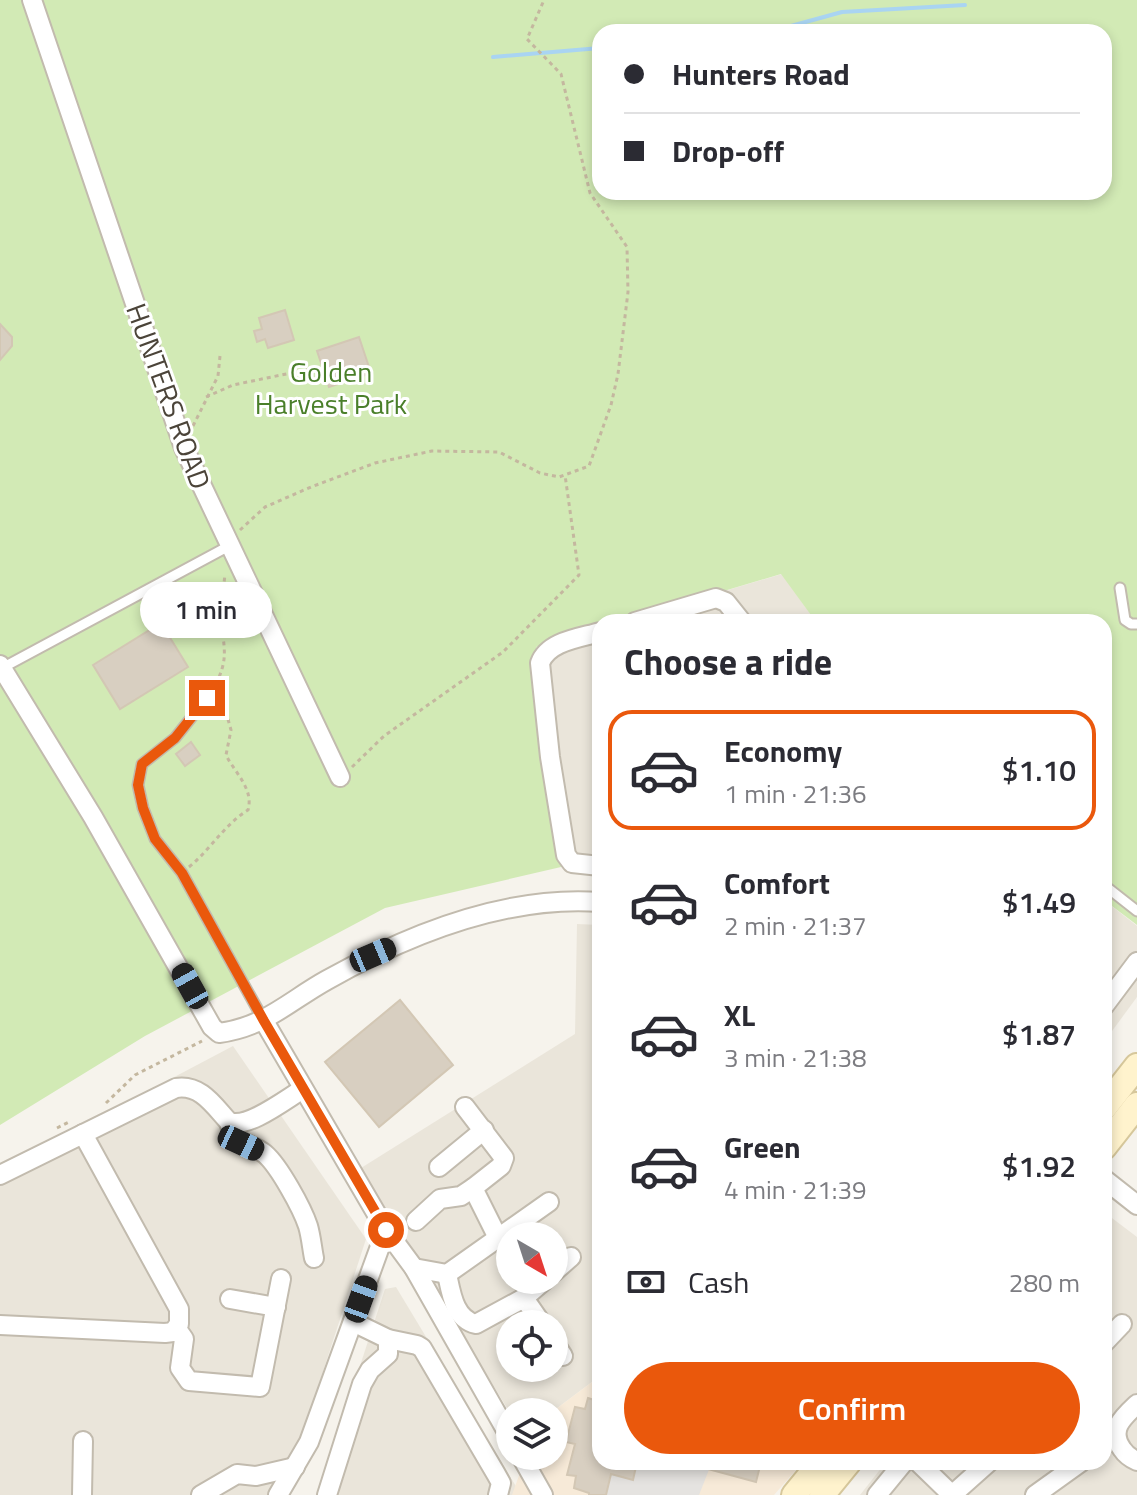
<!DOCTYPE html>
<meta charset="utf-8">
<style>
body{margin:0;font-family:"Titillium Web",sans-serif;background:#f2f2f3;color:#2b2b33;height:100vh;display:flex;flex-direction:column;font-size:30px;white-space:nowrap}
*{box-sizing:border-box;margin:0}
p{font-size:26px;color:#7c7c81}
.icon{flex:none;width:44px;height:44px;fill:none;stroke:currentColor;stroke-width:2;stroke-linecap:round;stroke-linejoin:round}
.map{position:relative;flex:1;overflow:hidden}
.panel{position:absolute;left:592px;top:614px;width:520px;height:856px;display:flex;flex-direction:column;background:#fff;border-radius:24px;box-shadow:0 4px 12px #0003}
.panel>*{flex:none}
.banner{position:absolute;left:592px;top:24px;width:520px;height:176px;border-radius:24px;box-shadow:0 4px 12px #0003;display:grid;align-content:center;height:176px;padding:0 32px;background:#fff}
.needle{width:52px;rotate:141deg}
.buttons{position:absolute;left:496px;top:1222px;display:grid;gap:16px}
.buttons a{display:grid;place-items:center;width:72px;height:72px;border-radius:50%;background:#fff;box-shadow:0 4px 12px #0003;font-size:40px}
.end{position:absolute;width:36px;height:36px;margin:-18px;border:10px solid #ea580c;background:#fff;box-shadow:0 0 0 4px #fff}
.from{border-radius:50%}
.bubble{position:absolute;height:56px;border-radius:28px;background:#fff;box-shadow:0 4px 12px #0003;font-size:26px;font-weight:600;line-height:56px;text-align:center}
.car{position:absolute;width:24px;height:48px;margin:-24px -12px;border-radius:10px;box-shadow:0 0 6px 2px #0007;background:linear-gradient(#222 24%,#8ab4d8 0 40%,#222 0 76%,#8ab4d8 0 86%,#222 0)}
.banner b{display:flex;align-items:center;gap:28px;height:76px;font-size:30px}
.banner b+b{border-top:2px solid #e1e1e2}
.banner i{width:20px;height:20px;background:#2b2b33}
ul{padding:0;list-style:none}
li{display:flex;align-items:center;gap:24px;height:120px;margin:0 16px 12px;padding:0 16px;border:4px solid transparent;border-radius:24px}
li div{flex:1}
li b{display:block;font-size:30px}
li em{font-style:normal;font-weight:600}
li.selected{border-color:#ea580c}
li>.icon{width:72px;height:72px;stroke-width:1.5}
h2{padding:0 32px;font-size:36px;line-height:96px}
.pay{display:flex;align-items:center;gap:20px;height:88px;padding:0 32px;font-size:30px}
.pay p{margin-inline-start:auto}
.primary-button{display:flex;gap:16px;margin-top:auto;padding:16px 32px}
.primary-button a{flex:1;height:92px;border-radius:48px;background:#ea580c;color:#fff;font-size:32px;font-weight:600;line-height:92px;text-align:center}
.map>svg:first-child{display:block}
.residential{fill:#eae5da;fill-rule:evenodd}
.commercial{fill:#f7ead8}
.green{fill:#d2eab5;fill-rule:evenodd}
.parking{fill:#e5e3e0}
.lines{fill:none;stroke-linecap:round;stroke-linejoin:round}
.stream{stroke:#a9d4f2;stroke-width:4}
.building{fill:#d8cfc1;stroke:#d3c7b4;stroke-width:2}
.lane-casing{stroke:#c2bbae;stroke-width:13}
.street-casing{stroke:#c2bbae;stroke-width:22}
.secondary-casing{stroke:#d6c79b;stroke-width:28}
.path{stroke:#c4b79f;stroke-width:3;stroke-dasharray:4 4;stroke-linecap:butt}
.lane{stroke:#fff;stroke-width:9}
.street{stroke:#fff;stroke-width:18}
.secondary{stroke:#fff3cd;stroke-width:24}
.route{stroke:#ea580c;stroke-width:10}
.labels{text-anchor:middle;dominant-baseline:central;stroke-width:6;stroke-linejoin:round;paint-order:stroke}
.park-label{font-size:28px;fill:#4a7f2a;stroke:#fff}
.street-label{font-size:28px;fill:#4b4439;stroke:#fff}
</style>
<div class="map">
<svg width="1137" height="1495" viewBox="0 0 1137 1495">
<rect width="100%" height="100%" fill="#f6f3ec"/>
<g class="residential">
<polygon points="782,574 816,622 620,622"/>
<polygon points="600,628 600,870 561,867 535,647"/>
<polygon points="1104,900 1137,926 1137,997 1104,1042"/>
<path d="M577 924 600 925V1376L552 1412 510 1413 361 1168 575 1034ZM510 1236H554V1280H510ZM510 1324H554V1368H510Z"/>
<polygon points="233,1046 366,1239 283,1495 0,1495 0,1169"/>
<polygon points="1104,1212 1137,1237 1137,1495 860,1495 886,1462 1104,1462"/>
<polygon points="396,1287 520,1493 519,1495 318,1495 385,1289"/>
</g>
<polygon class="commercial" points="600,1376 600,1462 803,1462 774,1495 512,1495 526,1456 554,1456 552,1412"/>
<path class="green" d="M0 0H1137V925L1104 900V622H816L781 574 620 622H600V628L536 647 561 867 385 908 145 1036 0 1125ZM600 32H1104V192H600Z"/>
<polygon class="parking" points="637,1462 712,1462 699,1495 606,1495 611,1474 633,1480"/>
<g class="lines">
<g class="stream">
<polyline points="769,32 842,12 965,5"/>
<polyline points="493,57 600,48"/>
</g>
</g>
<g class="building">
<polygon points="285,310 294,340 268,348 265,339 257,342 254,331 262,329 259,318"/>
<polygon points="0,324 12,337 12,346 0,360"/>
<polygon points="359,337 371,373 329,387 317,351"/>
<polygon points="161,623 188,667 120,709 93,665"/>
<polygon points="191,742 200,755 185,766 176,754"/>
<polygon points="400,1000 453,1065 379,1127 325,1062"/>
<polygon points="588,1398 600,1402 600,1462 637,1462 633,1480 611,1474 606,1495 589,1495 589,1493 574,1488 576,1476 567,1475 575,1444 566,1442 575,1407 585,1409"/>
<polygon points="698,1462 761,1462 756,1482 697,1466"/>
</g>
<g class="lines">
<defs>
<g id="lane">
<polyline points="1120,588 1125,620 1131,624 1137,624"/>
<polyline points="2,668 229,546"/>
<polyline points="207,698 175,738 142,764 138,785 143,808 155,839 182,873 264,1021"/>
<polyline points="1104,885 1137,911"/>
</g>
<g id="street">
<polyline points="32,0 184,448 340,777"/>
<polyline points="635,622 716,598 726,602 742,622"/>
<path d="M600 632C580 638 548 641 540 663L550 757 566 855 572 863 600 866"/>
<path d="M0 665 93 817 212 1027 219 1033C265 1027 289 1001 327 980 409 934 505 895 600 902"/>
<polyline points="1104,1006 1137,962"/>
<polyline points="264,1021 386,1230 414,1268 510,1437"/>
<polyline points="465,1107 504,1158 501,1166 473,1188"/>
<path d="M229 1122C235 1147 249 1141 265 1154 279 1166 302 1208 308 1226 311 1236 312 1248 314 1258"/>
<polyline points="439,1167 484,1130"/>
<path d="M0 1175 176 1088C201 1084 214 1106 229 1122 248 1129 286 1099 303 1089"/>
<polyline points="1104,1179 1137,1205"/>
<polyline points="416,1221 440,1199 461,1196 473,1188 498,1238"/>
<polyline points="414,1268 447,1274 549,1202"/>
<polyline points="554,1272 571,1257"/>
<path d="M447 1274C451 1292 454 1319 476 1324L524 1298 542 1324"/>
<polyline points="524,1298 545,1280"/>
<polyline points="230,1299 276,1307"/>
<polyline points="353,1322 388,1339 417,1345 422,1348 496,1474 501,1483 498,1495"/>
<polyline points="0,1325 165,1333 173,1332 179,1324 179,1309 83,1134"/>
<polyline points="177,1329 184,1339 180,1368 189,1381 260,1387 281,1279"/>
<polyline points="554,1342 563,1356"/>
<polyline points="1104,1343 1122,1324"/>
<path d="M1137 1404C1123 1417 1108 1430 1122 1449 1126 1455 1130 1458 1137 1461"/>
<polyline points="521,1456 543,1495"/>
<polyline points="918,1462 952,1495"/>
<polyline points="82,1495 83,1441"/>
<polyline points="201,1495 237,1474 256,1476 295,1467"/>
<polyline points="278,1495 309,1442 386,1230"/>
<polyline points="327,1495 362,1384 370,1370 388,1354 388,1339"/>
<polyline points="877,1495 904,1462"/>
<polyline points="952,1495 989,1462"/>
<polyline points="1035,1495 1081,1462"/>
</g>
<g id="secondary">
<polyline points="1104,1108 1137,1066"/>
<polyline points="1104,1147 1137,1105"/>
<polyline points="794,1495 821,1462"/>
<polyline points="822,1495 849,1462"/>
</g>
</defs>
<use href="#lane" class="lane-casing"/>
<use href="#street" class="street-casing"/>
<use href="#secondary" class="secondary-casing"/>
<g class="path">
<polyline points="206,397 233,385 315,368"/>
<polyline points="193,426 218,376 220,356"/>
<polyline points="240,530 265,507 311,487 375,463 432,451 499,452 540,473 559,477 589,466 611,405 618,374 628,292 627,247 590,193 561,74 527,39 544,0"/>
<path d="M212 691C232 656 222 648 221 612 221 600 224 586 225 574"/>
<polyline points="352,767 384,736 503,652 579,575 565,475"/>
<path d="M189 867C211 849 224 825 248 810 254 789 235 773 226 755L231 730 226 712 215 704"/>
<polyline points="106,1103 135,1075 202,1041"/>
<polyline points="57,1128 71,1121"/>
</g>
<use href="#lane" class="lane"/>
<use href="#street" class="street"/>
<use href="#secondary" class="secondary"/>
</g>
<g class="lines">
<polyline class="route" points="207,698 175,738 142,764 138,785 143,808 155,839 182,873 264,1021 386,1230"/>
</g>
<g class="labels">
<g class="park-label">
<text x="331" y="371">Golden<tspan x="331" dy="32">Harvest Park</tspan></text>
</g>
<g class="street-label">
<text transform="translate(169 396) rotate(70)">HUNTERS ROAD</text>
</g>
</g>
</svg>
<div class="buttons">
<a><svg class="needle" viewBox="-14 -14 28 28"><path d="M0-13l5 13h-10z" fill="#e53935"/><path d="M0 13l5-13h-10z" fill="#7c7c81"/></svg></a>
<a><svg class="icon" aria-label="locate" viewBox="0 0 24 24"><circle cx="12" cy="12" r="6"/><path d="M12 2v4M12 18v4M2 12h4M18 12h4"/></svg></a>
<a><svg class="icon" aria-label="layers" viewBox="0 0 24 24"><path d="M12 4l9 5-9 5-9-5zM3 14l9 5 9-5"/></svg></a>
</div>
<i class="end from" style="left:386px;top:1230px"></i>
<i class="end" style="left:207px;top:698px"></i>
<div class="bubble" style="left:140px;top:582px;width:132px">1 min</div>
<i class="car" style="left:373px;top:955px;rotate:67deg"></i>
<i class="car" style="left:190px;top:986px;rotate:331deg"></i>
<i class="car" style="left:241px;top:1143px;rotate:115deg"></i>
<i class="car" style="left:361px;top:1299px;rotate:20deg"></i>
<div class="banner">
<b><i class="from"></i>Hunters Road</b>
<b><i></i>Drop-off</b>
</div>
<section class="panel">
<h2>Choose a ride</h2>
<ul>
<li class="selected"><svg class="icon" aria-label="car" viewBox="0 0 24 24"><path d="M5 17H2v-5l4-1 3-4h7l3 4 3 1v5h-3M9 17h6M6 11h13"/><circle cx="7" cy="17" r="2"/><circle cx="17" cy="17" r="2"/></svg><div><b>Economy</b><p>1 min · 21:36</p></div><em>$1.10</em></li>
<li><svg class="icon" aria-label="car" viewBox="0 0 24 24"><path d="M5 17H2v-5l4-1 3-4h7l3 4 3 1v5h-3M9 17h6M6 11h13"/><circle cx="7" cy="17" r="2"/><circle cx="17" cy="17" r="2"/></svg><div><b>Comfort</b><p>2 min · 21:37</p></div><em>$1.49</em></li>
<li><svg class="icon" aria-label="car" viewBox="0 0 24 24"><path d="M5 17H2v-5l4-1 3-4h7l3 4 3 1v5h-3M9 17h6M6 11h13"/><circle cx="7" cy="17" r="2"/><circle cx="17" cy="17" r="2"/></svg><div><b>XL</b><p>3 min · 21:38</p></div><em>$1.87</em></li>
<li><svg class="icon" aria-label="car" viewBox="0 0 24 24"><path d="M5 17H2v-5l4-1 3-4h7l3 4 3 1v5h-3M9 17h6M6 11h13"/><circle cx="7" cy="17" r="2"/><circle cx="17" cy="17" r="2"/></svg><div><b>Green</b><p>4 min · 21:39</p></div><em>$1.92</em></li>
</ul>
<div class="pay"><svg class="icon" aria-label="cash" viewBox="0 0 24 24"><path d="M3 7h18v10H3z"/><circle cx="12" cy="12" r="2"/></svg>Cash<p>280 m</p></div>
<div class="primary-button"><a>Confirm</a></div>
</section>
</div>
